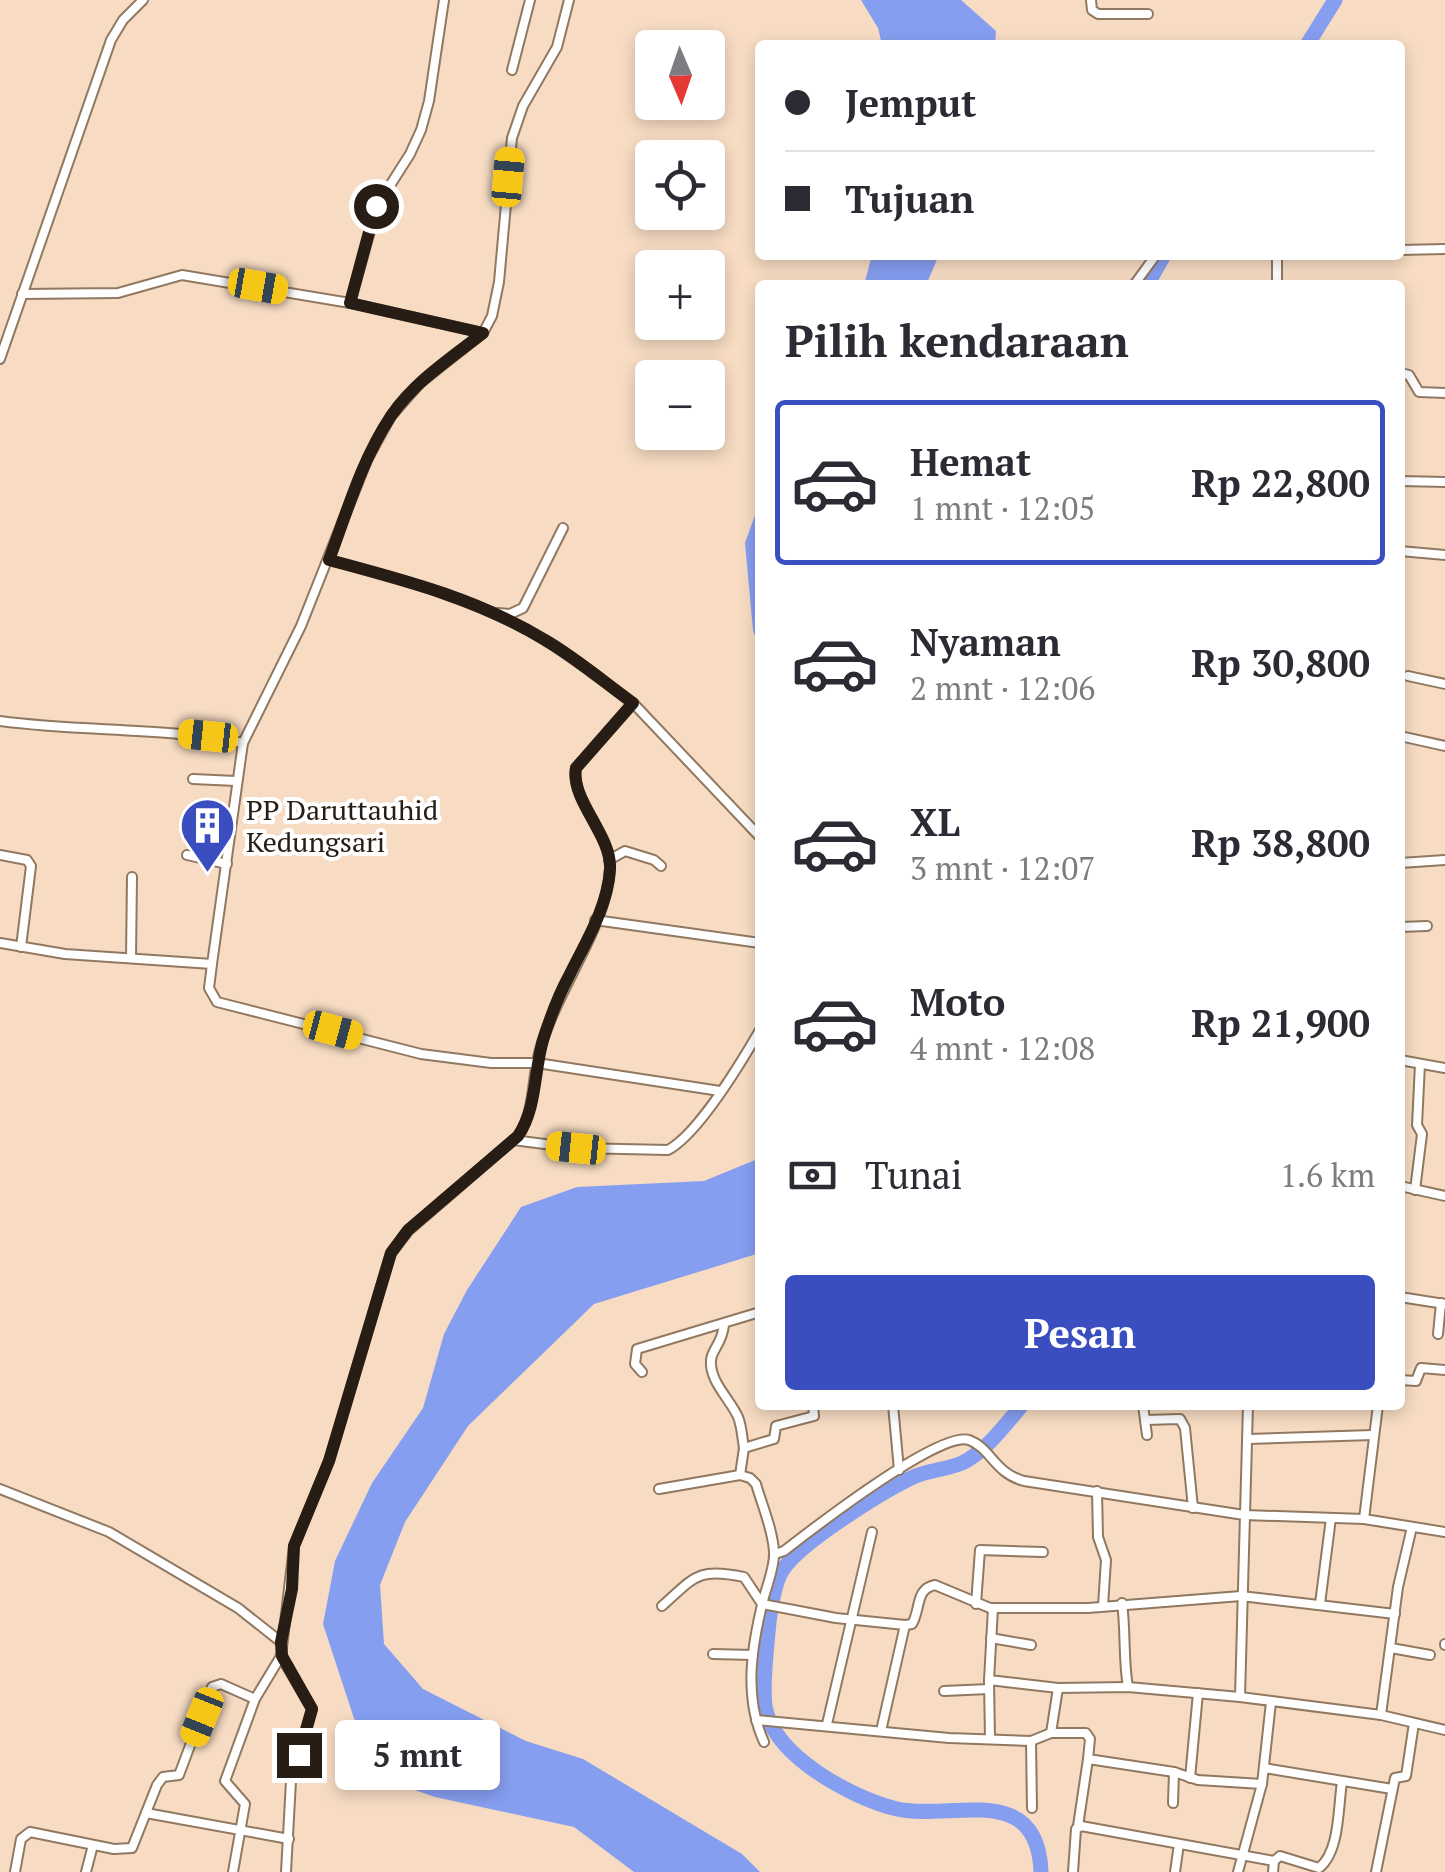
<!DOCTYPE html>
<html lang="id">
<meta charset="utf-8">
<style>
body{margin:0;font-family:"PT Serif",serif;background:#f7f7f7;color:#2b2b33;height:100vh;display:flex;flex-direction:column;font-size:38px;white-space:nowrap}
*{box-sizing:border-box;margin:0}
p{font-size:32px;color:#7c7c81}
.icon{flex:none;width:55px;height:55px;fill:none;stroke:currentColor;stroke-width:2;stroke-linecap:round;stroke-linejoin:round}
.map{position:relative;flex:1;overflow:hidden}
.side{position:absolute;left:755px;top:280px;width:650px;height:1130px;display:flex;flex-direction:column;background:#fff;border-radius:10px;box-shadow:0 5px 15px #0003}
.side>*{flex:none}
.banner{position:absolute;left:755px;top:40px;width:650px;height:220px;border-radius:10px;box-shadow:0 5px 15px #0003;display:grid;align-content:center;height:220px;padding:0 30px;background:#fff}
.needle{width:65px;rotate:178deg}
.buttons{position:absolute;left:635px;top:30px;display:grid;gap:20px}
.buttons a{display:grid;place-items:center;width:90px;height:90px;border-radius:10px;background:#fff;box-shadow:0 5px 15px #0003;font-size:50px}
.end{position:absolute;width:45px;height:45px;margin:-22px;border:12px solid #271d14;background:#fff;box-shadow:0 0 0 5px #fff}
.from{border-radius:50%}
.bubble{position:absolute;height:70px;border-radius:10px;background:#fff;box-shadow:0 5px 15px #0003;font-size:32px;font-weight:600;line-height:70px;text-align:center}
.car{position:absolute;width:30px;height:60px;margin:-30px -15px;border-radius:12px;box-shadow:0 0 8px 2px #0007;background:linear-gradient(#f5c518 24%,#345 0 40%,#f5c518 0 76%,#345 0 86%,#f5c518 0)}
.banner b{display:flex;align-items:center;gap:35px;height:95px;font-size:38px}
.banner b+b{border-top:2px solid #e1e1e2}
.banner i{width:25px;height:25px;background:#2b2b33}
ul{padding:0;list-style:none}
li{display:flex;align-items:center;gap:30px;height:165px;margin:0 20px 15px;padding:0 10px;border:5px solid transparent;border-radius:10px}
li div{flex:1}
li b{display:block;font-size:38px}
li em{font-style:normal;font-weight:600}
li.active{border-color:#3a4ec0}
li>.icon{width:90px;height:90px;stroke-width:1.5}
h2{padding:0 30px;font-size:45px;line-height:120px}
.pay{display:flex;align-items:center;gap:25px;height:110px;padding:0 30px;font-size:38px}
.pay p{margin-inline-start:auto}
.button{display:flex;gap:20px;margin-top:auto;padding:20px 30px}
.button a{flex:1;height:115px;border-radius:10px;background:#3a4ec0;color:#fff;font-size:40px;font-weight:600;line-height:115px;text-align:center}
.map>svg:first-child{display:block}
.water{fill:#869ef0}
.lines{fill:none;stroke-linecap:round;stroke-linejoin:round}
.river{stroke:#869ef0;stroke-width:15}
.street-casing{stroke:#917861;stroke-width:12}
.street{stroke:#fff;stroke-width:8}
.route{stroke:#271d14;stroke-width:12}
.labels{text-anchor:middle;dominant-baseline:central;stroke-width:8;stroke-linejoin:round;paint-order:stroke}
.poi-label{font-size:28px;fill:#271d14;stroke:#fff;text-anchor:start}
</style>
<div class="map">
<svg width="1445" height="1872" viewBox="0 0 1445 1872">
<rect width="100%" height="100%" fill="#f7dcc3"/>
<g class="water">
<polygon points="861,0 961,0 996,31 995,45 882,45 878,28"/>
<polygon points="872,255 939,255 926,285 864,285"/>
<polygon points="760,501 760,652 753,630 745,543"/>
<polygon points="760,1158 760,1253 594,1304 468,1426 405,1522 380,1585 384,1644 423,1689 526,1741 583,1759 742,1854 760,1872 634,1872 574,1827 435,1797 389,1781 365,1752 323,1624 335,1561 372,1483 423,1408 444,1334 467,1290 521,1207 577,1187 704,1181"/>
</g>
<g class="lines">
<g class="river">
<polyline points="1307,45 1335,0"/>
<polyline points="1147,285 1164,255"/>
<path d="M1022 1405C1006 1424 985 1452 962 1463 946 1470 927 1470 911 1478 882 1492 798 1544 782 1571 774 1584 771 1607 769 1622 767 1645 762 1683 765 1706 773 1756 852 1798 897 1809 951 1821 1038 1780 1041 1872"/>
</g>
<defs>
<g id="street">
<polyline points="1091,0 1092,10 1098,14 1148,14"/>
<polyline points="512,70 530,0"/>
<polyline points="1400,250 1445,249"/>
<polyline points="1277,255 1277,285"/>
<polyline points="1134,285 1156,255"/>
<polyline points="22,294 118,293 182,275 350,303 483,333"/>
<polyline points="350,303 377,206 410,154 421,130 429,101 444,0"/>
<polyline points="0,359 111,40 123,20 143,0"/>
<polyline points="1400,373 1409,375 1419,392 1445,393"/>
<polyline points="1400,481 1445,482"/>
<polyline points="1400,551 1445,555"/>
<polyline points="498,613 510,614 523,608 563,528"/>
<polyline points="1408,676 1445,684"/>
<polyline points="633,703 760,837"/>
<path d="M0 721C81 732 163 727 243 743"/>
<polyline points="1400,736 1445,746"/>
<polyline points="193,779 236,781"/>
<polyline points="0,855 27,860 31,866 21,947"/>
<polyline points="187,855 227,864"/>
<polyline points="609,860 625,851 654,860 661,866"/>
<polyline points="1400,863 1445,860"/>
<polyline points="595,920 760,943"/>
<polyline points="1400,927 1427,926"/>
<polyline points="0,943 65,954 212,964 209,988 217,1002 421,1054 491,1063 537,1063 720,1091"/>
<polyline points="131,958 132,877"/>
<polyline points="212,964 243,743 301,626 367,460 391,416 420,383 483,333 492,316 499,282 512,138 523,106 557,47 569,0"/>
<polyline points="1400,1060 1445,1068"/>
<path d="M513 1140 576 1148 668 1150C698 1134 742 1061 760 1030"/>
<polyline points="1400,1186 1445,1196"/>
<polyline points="1415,1190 1422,1134 1417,1125 1420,1064"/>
<polyline points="1400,1297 1445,1304"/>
<path d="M724 1325C722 1344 712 1349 711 1360 709 1381 730 1399 738 1417 742 1427 742 1437 744 1448"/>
<polyline points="1438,1334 1441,1303"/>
<polyline points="642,1372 635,1364 637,1349 760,1312"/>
<polyline points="1400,1380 1416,1381 1421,1368 1445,1370"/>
<polyline points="893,1405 899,1470"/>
<polyline points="1143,1405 1147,1435"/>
<polyline points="1145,1420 1180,1419 1185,1428 1193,1508"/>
<polyline points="1248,1439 1373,1435"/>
<polyline points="740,1475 744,1448 774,1439 776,1426 814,1416 813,1405"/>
<polyline points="0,1489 109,1532 238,1608 281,1642"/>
<path d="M659 1489 740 1475 750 1478 756 1484C762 1505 773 1530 774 1552 775 1565 768 1583 764 1597 752 1644 743 1696 764 1742"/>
<polyline points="1097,1491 1098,1537 1106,1560 1103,1606"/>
<polyline points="1364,1519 1378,1405"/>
<path d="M775 1554 784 1551C811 1530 940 1430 969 1440 991 1448 994 1473 1024 1481L1244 1515 1364 1519 1445 1532"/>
<path d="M1122 1603C1126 1632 1123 1659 1128 1687"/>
<polyline points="976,1604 980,1550 1043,1552"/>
<polyline points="1320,1604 1331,1518"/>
<path d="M662 1606C695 1577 697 1567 744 1577L762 1604 836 1618 905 1625 912 1624C921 1609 915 1589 935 1585L990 1608H1088L1241 1596 1395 1614"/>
<polyline points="991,1638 1031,1645"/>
<polyline points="1445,1644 1445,1645"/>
<polyline points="1391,1648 1430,1655"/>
<polyline points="713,1654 753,1655"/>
<polyline points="989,1680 1058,1688 1128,1687 1240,1697 1381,1715 1445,1730"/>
<polyline points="944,1691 989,1689"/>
<polyline points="1240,1697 1248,1405"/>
<polyline points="1381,1715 1398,1587 1412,1527"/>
<polyline points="756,1720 949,1738 1031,1741 1051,1733 1086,1733 1090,1739 1088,1759 1174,1772 1198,1780 1262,1784"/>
<polyline points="827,1724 872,1532"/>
<polyline points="881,1731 905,1625"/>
<polyline points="1051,1733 1058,1688"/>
<polyline points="990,1739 989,1680 993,1608"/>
<polyline points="1031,1741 1032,1808"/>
<polyline points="1264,1768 1392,1789"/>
<polyline points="1190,1778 1198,1693"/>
<polyline points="1173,1803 1174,1772"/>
<polyline points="146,1813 289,1839"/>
<polyline points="1078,1826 1088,1759"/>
<polyline points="15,1872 21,1839 30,1832 114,1849 132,1848 157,1785 163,1777 179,1775 212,1687 221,1684 255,1699"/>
<polyline points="86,1872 93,1845"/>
<polyline points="233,1872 245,1804 225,1781 255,1699 281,1656"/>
<path d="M286 1872 291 1781 312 1709 281 1656 294 1546 329 1461 391 1253 408 1231 518 1136C533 1114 532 1088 537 1062 550 997 606 932 610 869 612 836 570 799 576 768L633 703C604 682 575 658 545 640 478 599 404 580 329 560"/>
<polyline points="1073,1872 1076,1829 1081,1826 1274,1861"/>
<polyline points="1175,1872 1179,1844"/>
<polyline points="1238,1872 1262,1784 1271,1702"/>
<path d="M1273 1872 1274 1861 1280 1856 1319 1868C1340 1852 1338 1807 1342 1782"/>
<polyline points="1376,1872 1395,1778 1406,1776 1414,1723"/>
</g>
</defs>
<use href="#street" class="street-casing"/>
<use href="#street" class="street"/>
</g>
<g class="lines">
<path class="route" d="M299 1755 312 1709 282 1656 281 1642 292 1589 294 1546 329 1461 391 1253 408 1230 518 1136C537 1108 534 1071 543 1040 550 1018 558 996 569 976 585 943 608 907 610 869 612 835 570 800 576 768L633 703C604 682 576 658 545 640 478 599 404 580 329 560 347 512 362 459 391 416 414 382 451 358 483 333L350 303 376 206"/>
</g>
<defs>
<symbol id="building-pin" viewBox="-11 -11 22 30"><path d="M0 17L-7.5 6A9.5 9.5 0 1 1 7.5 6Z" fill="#3a4ec0" stroke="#fff"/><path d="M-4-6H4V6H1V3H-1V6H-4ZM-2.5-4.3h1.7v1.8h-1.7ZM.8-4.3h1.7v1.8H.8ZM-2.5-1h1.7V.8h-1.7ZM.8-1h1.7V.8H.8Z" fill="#fff"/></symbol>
</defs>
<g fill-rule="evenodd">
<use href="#building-pin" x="176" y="794" width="63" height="86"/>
</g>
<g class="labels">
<g class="poi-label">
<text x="246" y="809">PP Daruttauhid<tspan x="246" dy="32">Kedungsari</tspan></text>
</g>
</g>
</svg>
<div class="buttons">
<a><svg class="needle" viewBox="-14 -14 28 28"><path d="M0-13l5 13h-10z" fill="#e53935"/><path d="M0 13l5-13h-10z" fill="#7c7c81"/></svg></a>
<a><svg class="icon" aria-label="locate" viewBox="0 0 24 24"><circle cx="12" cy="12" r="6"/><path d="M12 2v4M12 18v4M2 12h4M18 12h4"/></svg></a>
<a>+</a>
<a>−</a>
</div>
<i class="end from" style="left:376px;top:206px"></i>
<i class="end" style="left:299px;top:1755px"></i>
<div class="bubble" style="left:335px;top:1720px;width:165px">5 mnt</div>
<i class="car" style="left:508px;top:177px;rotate:5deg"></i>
<i class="car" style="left:258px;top:286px;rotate:100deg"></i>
<i class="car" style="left:208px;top:736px;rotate:276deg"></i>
<i class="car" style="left:333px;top:1030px;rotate:105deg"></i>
<i class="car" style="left:576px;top:1148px;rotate:276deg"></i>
<i class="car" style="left:202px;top:1717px;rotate:202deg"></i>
<div class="banner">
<b><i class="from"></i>Jemput</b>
<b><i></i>Tujuan</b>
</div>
<section class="side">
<h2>Pilih kendaraan</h2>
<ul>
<li class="active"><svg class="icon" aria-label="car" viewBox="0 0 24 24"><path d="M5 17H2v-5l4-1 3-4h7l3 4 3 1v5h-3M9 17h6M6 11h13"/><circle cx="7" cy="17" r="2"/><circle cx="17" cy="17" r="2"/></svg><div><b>Hemat</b><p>1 mnt · 12:05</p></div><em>Rp 22,800</em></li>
<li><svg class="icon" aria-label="car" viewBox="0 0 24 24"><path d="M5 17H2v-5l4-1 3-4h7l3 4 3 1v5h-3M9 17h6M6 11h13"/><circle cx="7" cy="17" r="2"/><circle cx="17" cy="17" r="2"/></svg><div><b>Nyaman</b><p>2 mnt · 12:06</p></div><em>Rp 30,800</em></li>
<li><svg class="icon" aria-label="car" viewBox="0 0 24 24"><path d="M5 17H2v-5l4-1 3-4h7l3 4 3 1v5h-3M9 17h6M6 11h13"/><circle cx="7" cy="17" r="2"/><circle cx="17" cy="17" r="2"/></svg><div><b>XL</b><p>3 mnt · 12:07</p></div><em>Rp 38,800</em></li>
<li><svg class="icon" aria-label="car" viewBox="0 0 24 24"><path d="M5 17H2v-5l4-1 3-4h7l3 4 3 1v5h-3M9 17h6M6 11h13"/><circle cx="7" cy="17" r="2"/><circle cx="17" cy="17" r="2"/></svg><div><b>Moto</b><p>4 mnt · 12:08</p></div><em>Rp 21,900</em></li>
</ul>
<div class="pay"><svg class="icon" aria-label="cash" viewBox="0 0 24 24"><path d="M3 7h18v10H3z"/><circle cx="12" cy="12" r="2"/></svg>Tunai<p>1.6 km</p></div>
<div class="button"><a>Pesan</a></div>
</section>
</div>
